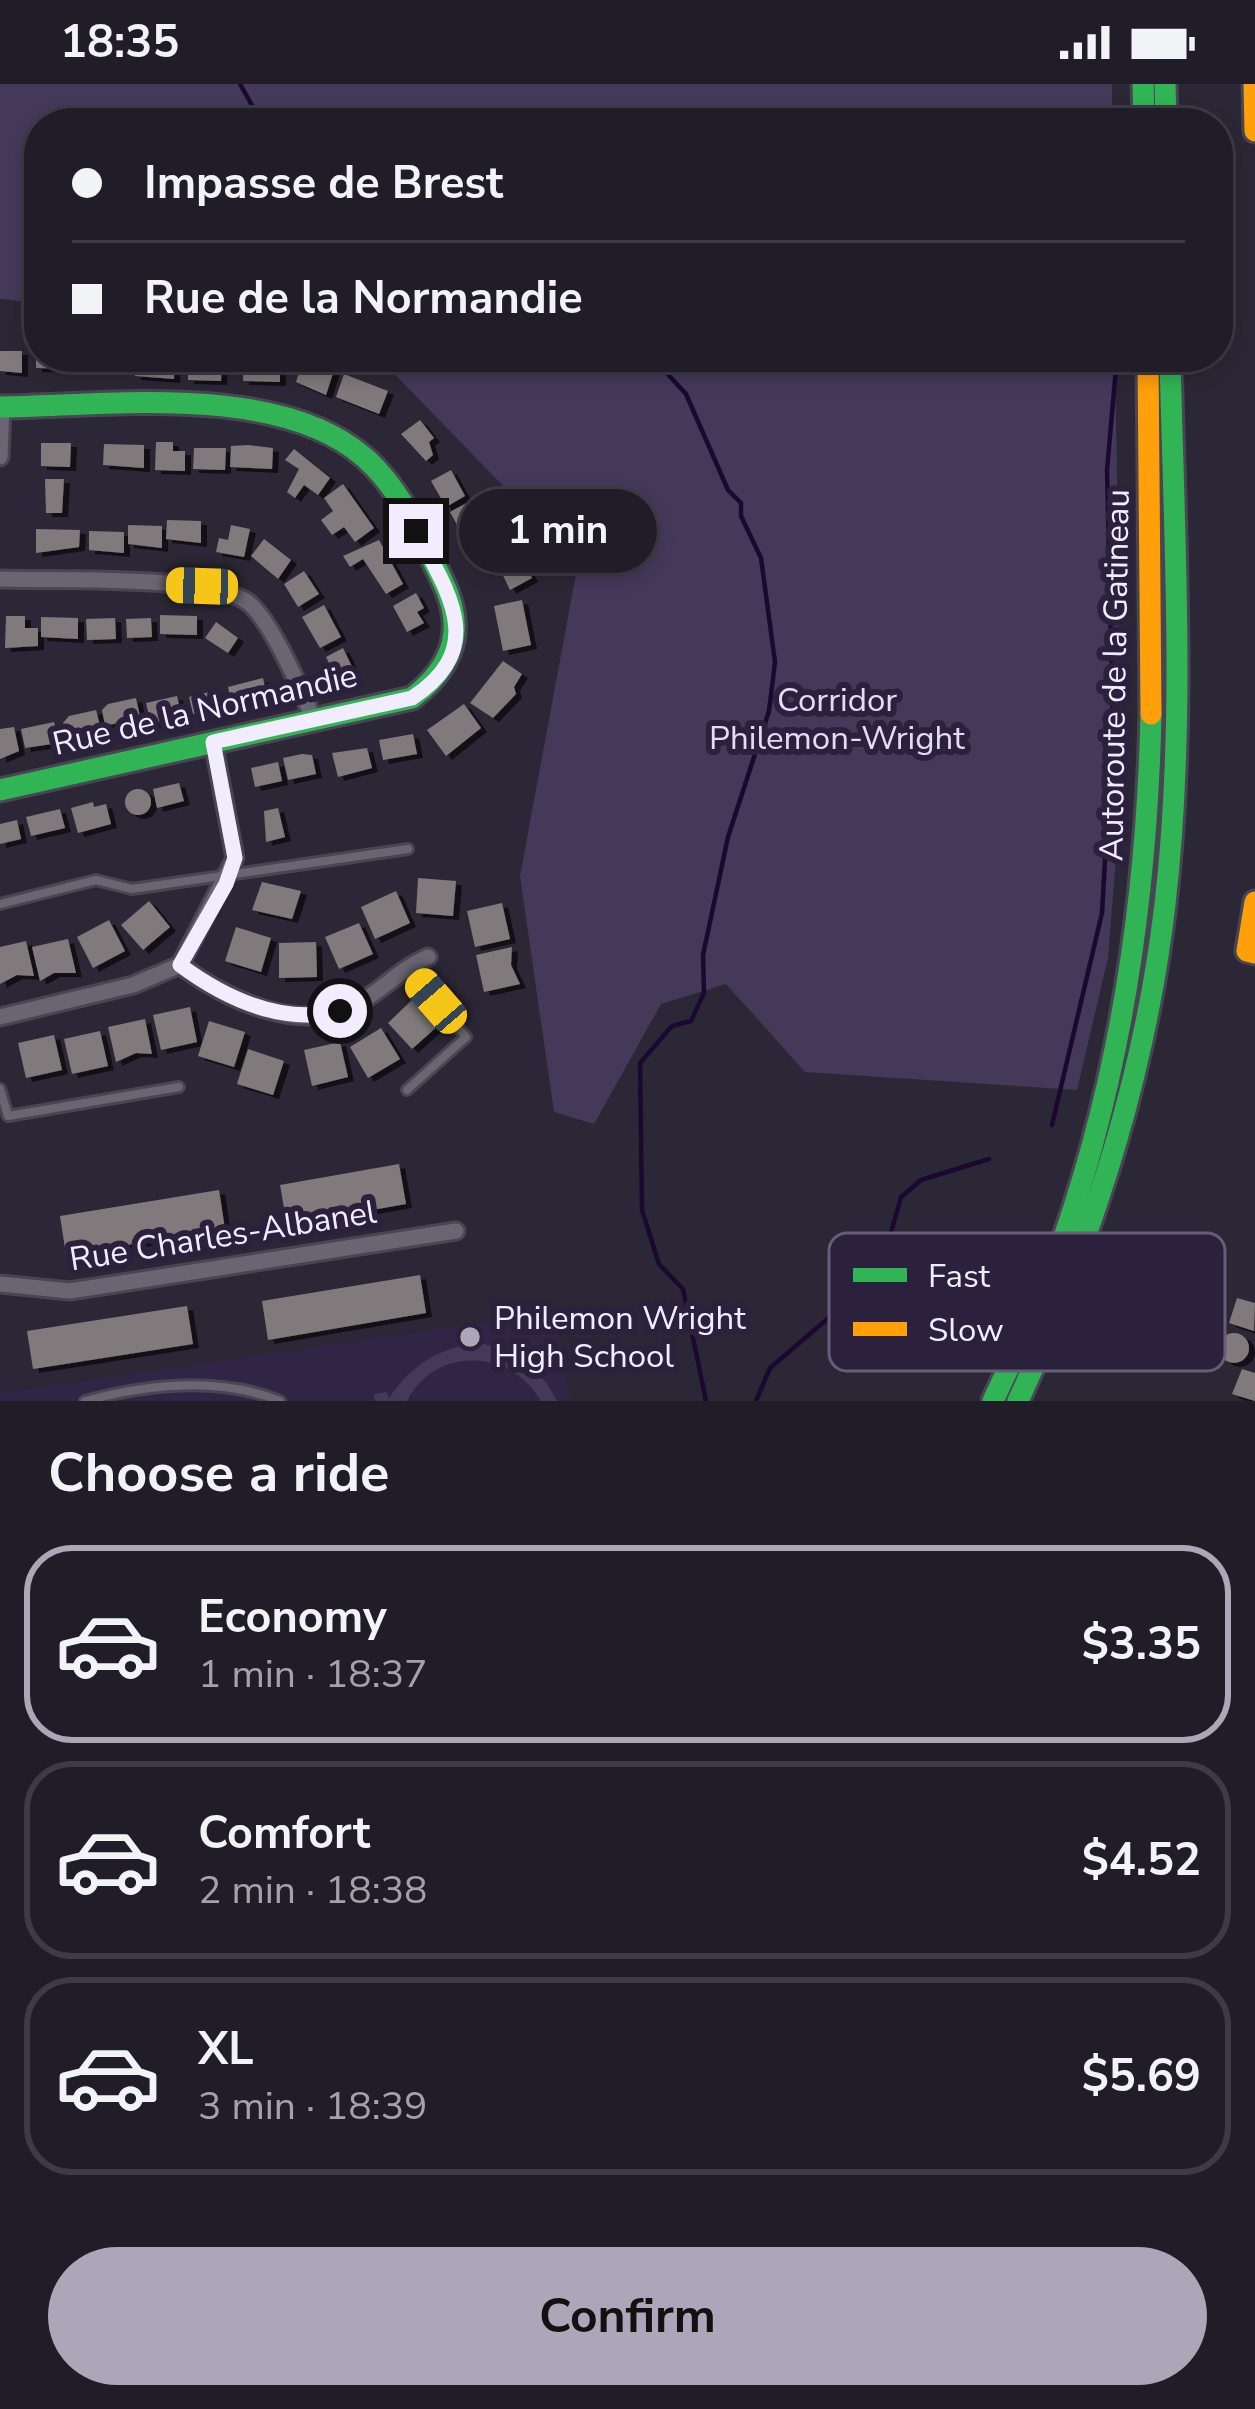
<!DOCTYPE html>
<meta charset="utf-8">
<style>
body{margin:0;font-family:"Nunito Sans",sans-serif;background:#292630;color:#f1f3f6;height:100vh;display:flex;flex-direction:column;font-size:45px;white-space:nowrap}
*{box-sizing:border-box;margin:0}
p{font-size:39px;color:#a2a2a8}
.icon{flex:none;width:66px;height:66px;fill:none;stroke:currentColor;stroke-width:2;stroke-linecap:round;stroke-linejoin:round}
.map{position:relative;height:1317px;overflow:hidden}
.sheet{display:flex;flex-direction:column;background:#211d28;flex:1}
.sheet>*{flex:none}
.top-card{position:absolute;left:24px;top:24px;width:1209px;height:264px;border-radius:48px;box-shadow:0 6px 18px #0003,0 0 0 3px #3e3b45;display:grid;align-content:center;height:264px;padding:0 48px;background:#211d28}
.end{position:absolute;width:54px;height:54px;margin:-27px;border:15px solid #f1ecfe;background:#111;box-shadow:0 0 0 6px #111}
.from{border-radius:50%}
.bubble{position:absolute;height:84px;border-radius:42px;background:#211d28;box-shadow:0 6px 18px #0003,0 0 0 3px #3e3b45;font-size:39px;font-weight:700;line-height:84px;text-align:center}
.car{position:absolute;width:36px;height:72px;margin:-36px -18px;border-radius:15px;box-shadow:0 0 9px 3px #0007;background:linear-gradient(#f5c518 24%,#345 0 40%,#f5c518 0 76%,#345 0 86%,#f5c518 0)}
.top-card b{display:flex;align-items:center;gap:42px;height:114px;font-size:45px}
.top-card b+b{border-top:3px solid #3e3b45}
.top-card i{width:30px;height:30px;background:#f1f3f6}
ul{padding:0;list-style:none}
li{display:flex;align-items:center;gap:36px;height:198px;margin:0 24px 18px;padding:0 24px;border:6px solid #3e3b45;border-radius:48px}
li div{flex:1}
li b{display:block;font-size:45px}
li em{font-style:normal;font-weight:700}
li.on{border-color:#aca7b8}
li>.icon{width:108px;height:108px;stroke-width:1.5}
h2{padding:0 48px;font-size:54px;line-height:144px}
.button{display:flex;gap:24px;margin-top:auto;padding:24px 48px}
.button a{flex:1;height:138px;border-radius:72px;background:#aca7b8;color:#111;font-size:48px;font-weight:700;line-height:138px;text-align:center}
.status{display:flex;justify-content:space-between;align-items:center;height:84px;padding:0 60px;background:#211d28;direction:ltr}
.status svg{height:33px;fill:currentColor}
.map>svg:first-child{display:block}
.built{fill:#302544}
.green{fill:#443959}
.lines{fill:none;stroke-linecap:round;stroke-linejoin:round}
.stream{stroke:#1a0831;stroke-width:4.5}
.building{fill:#807a7b;filter:url(#shadow)}
.lane-casing{stroke:#494552;stroke-width:14}
.street-casing{stroke:#494552;stroke-width:21}
.fast-casing{stroke:#494552;stroke-width:27}
.slow-casing{stroke:#494552;stroke-width:27}
.lane{stroke:#696572;stroke-width:8}
.street{stroke:#696572;stroke-width:15}
.fast{stroke:#30b455;stroke-width:21}
.slow{stroke:#ff9f0a;stroke-width:21}
.route{stroke:#f1ecfe;stroke-width:15}
.poi-dot{fill:#aca7b8;stroke:#2b213c;stroke-width:4.5}
.labels{text-anchor:middle;dominant-baseline:central;stroke-width:12;stroke-linejoin:round;paint-order:stroke}
.street-label{font-size:33px;fill:#f1ecfe;stroke:#2b213c}
.park-label{font-size:33px;fill:#e4dafa;stroke:#2b213c}
.poi-label{font-size:33px;fill:#f1ecfe;stroke:#2b213c;text-anchor:start}
.key{fill:#2b213c;stroke:#665e76;stroke-width:3}
.key-label{font-size:33px;fill:#f1ecfe}
</style>
<div class="status"><b>18:35</b><svg viewBox="0 0 49 12"><path d="M0 12V9h3v3zM5 12V6h3v6zM10 12V3h3v9zM15 12V0h3v12zM26 1h20v11H26zM47 4h2v5h-2z"/></svg></div>
<div class="map">
<svg width="1255" height="1317" viewBox="0 0 1255 1317">
<defs>
<filter id="shadow"><feDropShadow dx="6" dy="4" stdDeviation="0" flood-color="#0009"/></filter>
</defs>
<rect width="100%" height="100%" fill="#2c2736"/>
<polygon class="built" points="556,1228 570,1317 0,1317 0,1309"/>
<g class="green">
<polygon points="0,0 1112,0 1112,39 39,39 39,219 0,215"/>
<polygon points="378,273 1115,273 1122,698 1108,874 1077,1006 805,988 726,900 661,920 594,1040 554,1028 520,792 578,479"/>
<path d="M475 1259C515 1263 539 1281 557 1317H541C511 1265 436 1261 407 1317H375L374 1310 387 1308 389 1314C412 1281 435 1266 475 1259Z"/>
</g>
<g class="lines">
<g class="stream">
<polyline points="240,0 253,23 410,39"/>
<polyline points="652,273 686,310 728,406 741,419 741,432 761,474 775,578 769,627 728,753 703,871 704,909 691,937 672,942 640,979 642,1126 659,1180 683,1205 706,1317"/>
<polyline points="1052,1041 1102,829 1113,636 1107,386 1117,273"/>
<polyline points="756,1317 770,1284 860,1207 882,1181 901,1113 921,1096 989,1075"/>
</g>
</g>
<g class="building">
<polygon points="0,267 22,267 22,289 0,287"/>
<polygon points="36,273 67,273 68,285 36,284"/>
<polygon points="77,273 127,273 127,287 76,285"/>
<polygon points="135,273 175,273 174,295 135,292"/>
<polygon points="188,273 222,273 221,297 188,296"/>
<polygon points="244,273 280,274 280,298 243,297"/>
<polygon points="302,280 334,286 326,311 296,298"/>
<polygon points="344,290 388,307 379,330 336,313"/>
<polygon points="420,336 434,354 429,358 433,371 426,377 401,350"/>
<polygon points="156,358 173,358 173,367 185,367 185,387 155,386"/>
<polygon points="41,359 71,359 70,383 41,382"/>
<polygon points="104,360 144,361 144,384 103,381"/>
<polygon points="248,361 273,364 272,385 230,383 231,362"/>
<polygon points="194,364 226,364 225,386 193,385"/>
<polygon points="294,365 330,394 318,411 304,401 295,414 287,408 299,385 285,376"/>
<polygon points="451,386 465,412 446,423 431,397"/>
<polygon points="45,395 64,395 62,429 46,429"/>
<polygon points="343,400 374,444 355,458 344,443 332,451 321,436 333,427 324,414"/>
<polygon points="474,415 496,455 472,468 450,428"/>
<polygon points="167,436 201,437 201,459 166,455"/>
<polygon points="128,441 162,442 162,464 128,460"/>
<polygon points="231,441 250,445 244,473 216,468 219,454 228,456"/>
<polygon points="36,445 80,446 79,463 36,469"/>
<polygon points="89,447 124,448 124,469 89,466"/>
<polygon points="264,455 291,476 278,495 251,472"/>
<polygon points="379,456 403,500 386,510 363,475 350,483 343,472"/>
<polygon points="513,458 532,494 510,506 498,481 485,488 477,475"/>
<polygon points="304,487 319,510 298,523 284,500"/>
<polygon points="416,509 424,524 417,528 424,539 407,548 393,522"/>
<polygon points="522,516 531,561 503,567 494,522"/>
<polygon points="324,521 341,553 320,564 302,533"/>
<polygon points="160,531 197,532 197,551 160,550"/>
<polygon points="6,532 25,532 25,544 38,544 38,562 5,564"/>
<polygon points="41,533 78,534 78,555 41,553"/>
<polygon points="115,534 116,555 87,556 86,535"/>
<polygon points="151,534 152,553 127,554 126,535"/>
<polygon points="216,538 238,554 228,569 205,554"/>
<polygon points="343,564 355,589 338,597 326,573"/>
<polygon points="503,577 522,590 514,603 516,610 493,634 470,619"/>
<polygon points="263,594 267,613 232,622 228,603"/>
<polygon points="218,606 220,622 193,630 189,613"/>
<polygon points="177,612 182,633 151,640 146,619"/>
<polygon points="136,614 141,637 105,641 102,626 108,620"/>
<polygon points="464,620 481,644 446,672 427,646"/>
<polygon points="96,626 102,649 66,654 63,639 69,632"/>
<polygon points="54,638 59,659 25,664 21,645"/>
<polygon points="14,643 19,667 0,675 0,645"/>
<polygon points="413,650 417,670 383,676 379,656"/>
<polygon points="367,664 372,684 338,693 332,669"/>
<polygon points="302,670 312,671 316,690 288,696 283,674"/>
<polygon points="278,678 282,697 255,703 251,684"/>
<polygon points="179,699 184,717 157,724 153,705"/>
<circle cx="138" cy="718" r="13"/>
<polygon points="93,718 94,723 106,720 111,740 78,749 71,724"/>
<polygon points="278,724 285,753 266,758 264,727"/>
<polygon points="60,725 65,744 31,752 26,733"/>
<polygon points="17,736 21,755 0,760 0,740"/>
<polygon points="418,794 456,797 453,832 416,829"/>
<polygon points="262,798 301,807 292,835 252,826"/>
<polygon points="396,807 410,839 375,855 361,823"/>
<polygon points="149,817 170,843 143,866 121,841"/>
<polygon points="502,819 510,855 475,863 467,827"/>
<polygon points="109,836 125,867 93,884 77,853"/>
<polygon points="359,839 373,870 339,885 325,853"/>
<polygon points="236,843 271,854 261,888 225,877"/>
<polygon points="68,855 76,889 54,889 40,897 32,863"/>
<polygon points="26,857 34,892 17,891 0,900 0,863"/>
<polygon points="316,858 317,893 279,894 279,859"/>
<polygon points="512,863 511,881 520,900 484,908 476,871"/>
<polygon points="415,913 440,940 412,965 388,939"/>
<polygon points="190,923 197,958 161,966 153,931"/>
<polygon points="145,935 152,970 136,969 116,978 108,943"/>
<polygon points="209,937 245,948 234,983 198,972"/>
<polygon points="381,944 400,975 368,994 350,963"/>
<polygon points="100,947 108,982 72,990 64,955"/>
<polygon points="54,951 62,986 26,994 18,959"/>
<polygon points="340,958 348,993 312,1002 304,966"/>
<polygon points="248,965 284,977 273,1011 237,1000"/>
<polygon points="399,1080 406,1120 287,1141 280,1101"/>
<polygon points="219,1106 225,1145 66,1171 60,1132"/>
<polygon points="420,1191 426,1229 268,1256 262,1217"/>
<polygon points="1237,1214 1255,1219 1254,1247 1229,1239"/>
<polygon points="187,1222 193,1260 33,1285 27,1247"/>
<circle cx="1234" cy="1264" r="15"/>
<polygon points="1242,1285 1255,1289 1255,1317 1232,1310"/>
</g>
<g class="lines">
<defs>
<g id="lane">
<polyline points="0,820 96,796 132,805 408,765"/>
<polyline points="0,1005 8,1032 179,1003"/>
<polyline points="407,1006 466,953 407,883"/>
<path d="M85 1317C148 1300 218 1292 280 1317"/>
</g>
<g id="street">
<polyline points="0,373 2,323"/>
<path d="M0 495C52 497 216 490 250 520 274 542 300 605 314 636"/>
<path d="M180 881C227 916 300 951 357 920 383 906 400 885 428 873"/>
<polyline points="0,933 133,901 180,881 235,774 213,658"/>
<polyline points="0,1200 70,1207 456,1147"/>
</g>
<g id="fast">
<polyline points="1143,0 1144,39"/>
<polyline points="1165,0 1166,39"/>
<path d="M0 323C107 322 277 298 364 373 400 404 422 454 442 496 466 544 454 582 412 614L0 706"/>
<path d="M993 1317C1013 1273 1036 1229 1053 1184 1119 1006 1147 820 1151 630"/>
<path d="M1018 1317C1091 1159 1145 994 1165 820 1186 639 1174 455 1170 273"/>
</g>
<g id="slow">
<polyline points="1254,0 1255,47"/>
<polyline points="1148,273 1151,630"/>
<polyline points="1255,818 1247,867 1255,869"/>
</g>
</defs>
<use href="#lane" class="lane-casing"/>
<use href="#street" class="street-casing"/>
<use href="#fast" class="fast-casing"/>
<use href="#slow" class="slow-casing"/>
<use href="#lane" class="lane"/>
<use href="#street" class="street"/>
<use href="#fast" class="fast"/>
<use href="#slow" class="slow"/>
</g>
<g class="lines">
<path class="route" d="M340 927C282 941 226 915 180 881L226 800 235 774 213 658 412 614C488 564 449 510 416 447"/>
</g>
<circle class="poi-dot" cx="470" cy="1253" r="12"/>
<g class="labels">
<g class="street-label">
<text transform="translate(1115 591) rotate(-89)">Autoroute de la Gatineau</text>
<text transform="translate(205 626) rotate(-13)">Rue de la Normandie</text>
<text transform="translate(223 1152) rotate(-9)">Rue Charles-Albanel</text>
</g>
<g class="park-label">
<text x="837" y="616">Corridor<tspan x="837" dy="38">Philemon-Wright</tspan></text>
</g>
<g class="poi-label">
<text x="494" y="1234">Philemon Wright<tspan x="494" dy="38">High School</tspan></text>
</g>
</g>
<rect x="829" y="1149" width="396" height="138" rx="18" class="key"/>
<rect x="853" y="1184" width="54" height="14" fill="#30b455"/>
<rect x="853" y="1238" width="54" height="14" fill="#ff9f0a"/>
<g class="key-label">
<text x="928" y="1203">Fast</text>
<text x="928" y="1257">Slow</text>
</g>
</svg>
<i class="end from" style="left:340px;top:927px"></i>
<i class="end" style="left:416px;top:447px"></i>
<div class="bubble" style="left:459px;top:405px;width:198px">1 min</div>
<i class="car" style="left:202px;top:502px;rotate:272deg"></i>
<i class="car" style="left:436px;top:917px;rotate:319deg"></i>
<div class="top-card">
<b><i class="from"></i>Impasse de Brest</b>
<b><i></i>Rue de la Normandie</b>
</div>
</div>
<section class="sheet">
<h2>Choose a ride</h2>
<ul>
<li class="on"><svg class="icon" aria-label="car" viewBox="0 0 24 24"><path d="M5 17H2v-5l4-1 3-4h7l3 4 3 1v5h-3M9 17h6M6 11h13"/><circle cx="7" cy="17" r="2"/><circle cx="17" cy="17" r="2"/></svg><div><b>Economy</b><p>1 min · 18:37</p></div><em>$3.35</em></li>
<li><svg class="icon" aria-label="car" viewBox="0 0 24 24"><path d="M5 17H2v-5l4-1 3-4h7l3 4 3 1v5h-3M9 17h6M6 11h13"/><circle cx="7" cy="17" r="2"/><circle cx="17" cy="17" r="2"/></svg><div><b>Comfort</b><p>2 min · 18:38</p></div><em>$4.52</em></li>
<li><svg class="icon" aria-label="car" viewBox="0 0 24 24"><path d="M5 17H2v-5l4-1 3-4h7l3 4 3 1v5h-3M9 17h6M6 11h13"/><circle cx="7" cy="17" r="2"/><circle cx="17" cy="17" r="2"/></svg><div><b>XL</b><p>3 min · 18:39</p></div><em>$5.69</em></li>
</ul>
<div class="button"><a>Confirm</a></div>
</section>
